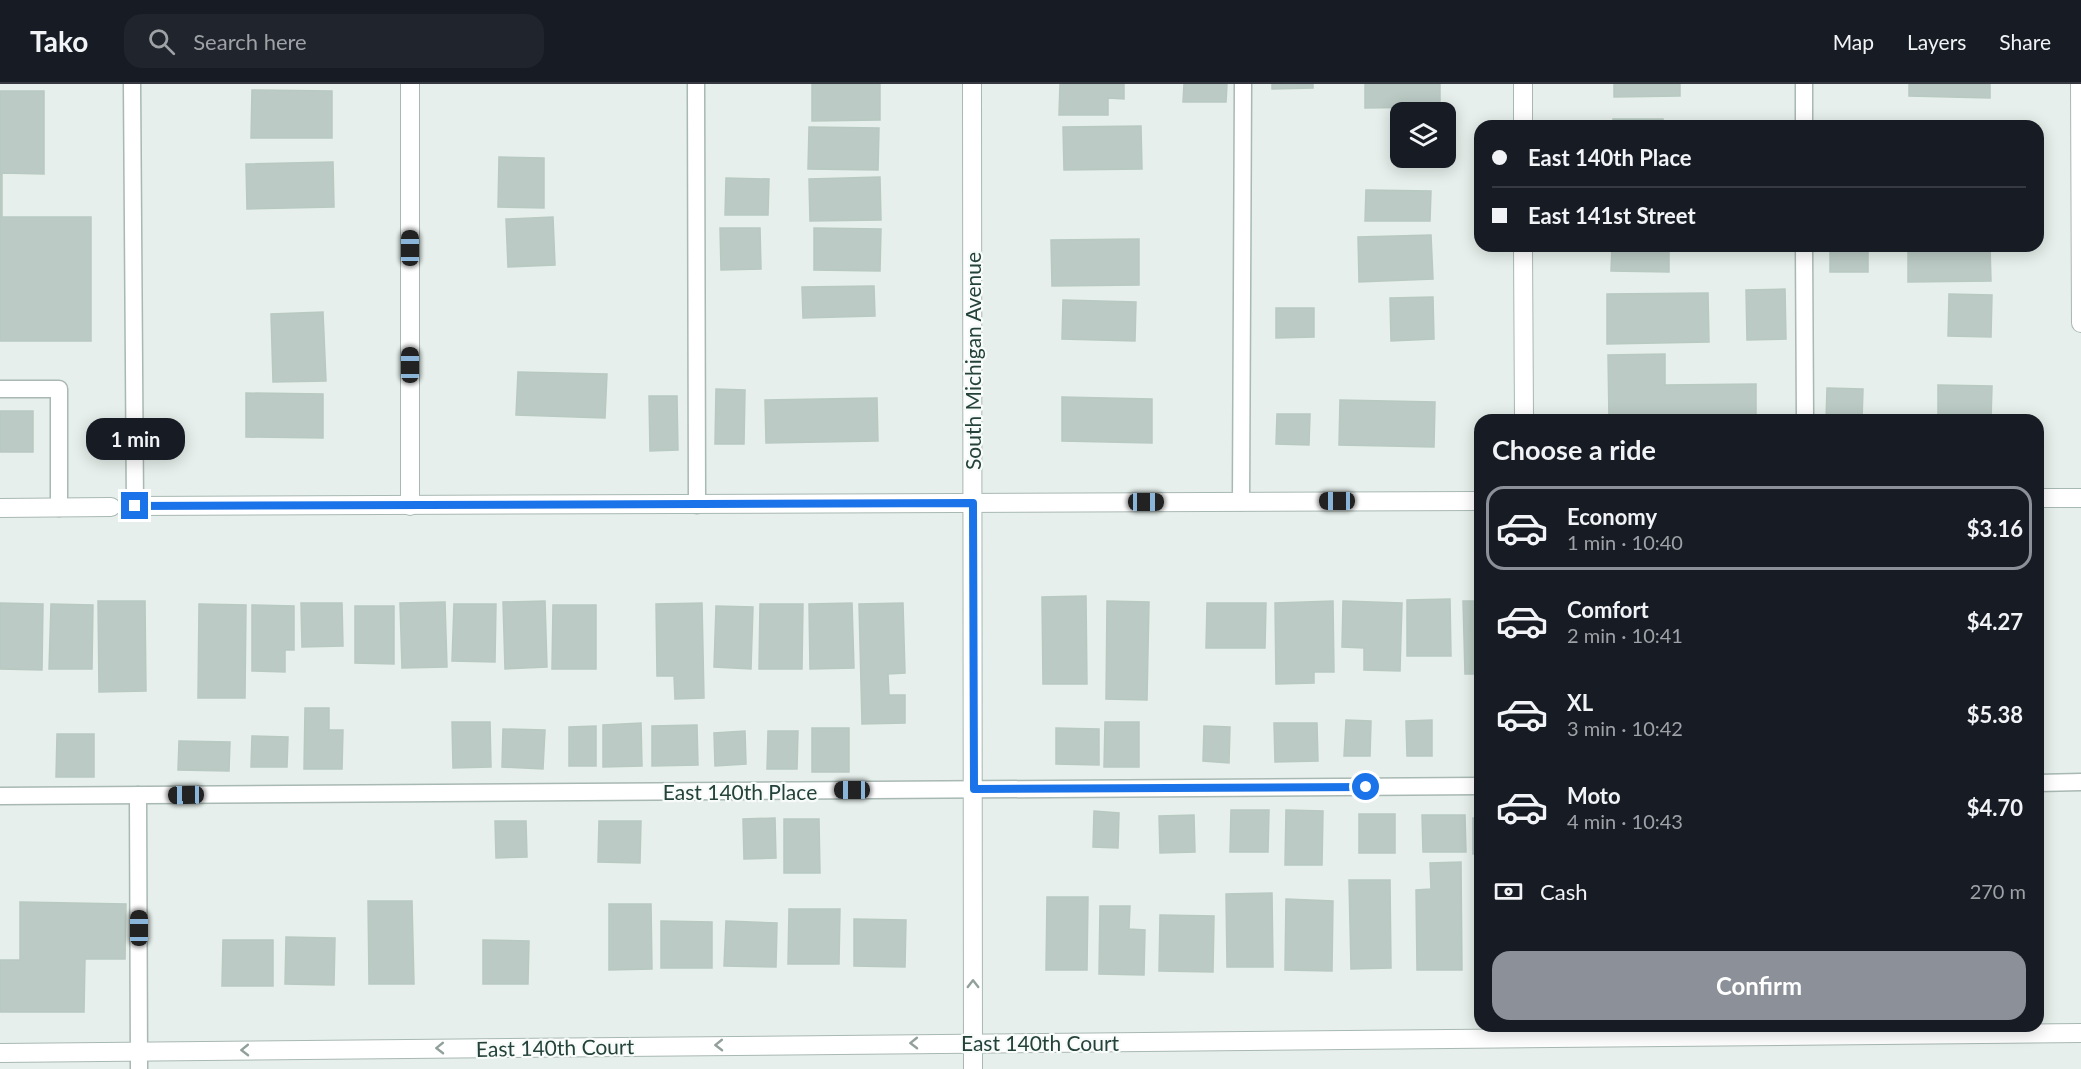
<!DOCTYPE html>
<meta charset="utf-8">
<style>
body{margin:0;font-family:Lato,sans-serif;background:#20242c;color:#f1f3f6;height:100vh;display:flex;flex-direction:column;font-size:22px;white-space:nowrap}
*{box-sizing:border-box;margin:0}
p{font-size:20px;color:#9ea1a6}
.icon{flex:none;width:33px;height:33px;fill:none;stroke:currentColor;stroke-width:2;stroke-linecap:round;stroke-linejoin:round}
.map{position:relative;flex:1;overflow:hidden}
.details{position:absolute;left:1474px;top:330px;width:570px;height:618px;display:flex;flex-direction:column;background:#171b24;border-radius:18px;box-shadow:0 3px 15px #0003}
.details>*{flex:none}
.guide{position:absolute;left:1474px;top:36px;width:570px;height:132px;border-radius:18px;box-shadow:0 3px 15px #0003;display:grid;align-content:center;height:132px;padding:0 18px;background:#171b24}
.controls{position:absolute;left:1390px;top:18px;display:grid;gap:12px}
.controls a{display:grid;place-items:center;width:66px;height:66px;border-radius:12px;background:#171b24;box-shadow:0 3px 15px #0003;font-size:30px}
.end{position:absolute;width:27px;height:27px;margin:-14px;border:8px solid #1a73e8;background:#fff;box-shadow:0 0 0 3px #fff}
.from{border-radius:50%}
.bubble{position:absolute;height:42px;border-radius:18px;background:#171b24;box-shadow:0 3px 15px #0003;font-size:20px;font-weight:700;line-height:42px;text-align:center}
.car{position:absolute;width:18px;height:36px;margin:-18px -9px;border-radius:8px;box-shadow:0 0 4px 2px #0007;background:linear-gradient(#222 24%,#8ab4d8 0 40%,#222 0 76%,#8ab4d8 0 86%,#222 0)}
.guide b{display:flex;align-items:center;gap:21px;height:57px;font-size:22px}
.guide b+b{border-top:2px solid #363941}
.guide i{width:15px;height:15px;background:#f1f3f6}
ul{padding:0;list-style:none}
li{display:flex;align-items:center;gap:18px;height:84px;margin:0 12px 9px;padding:0 6px;border:3px solid transparent;border-radius:18px}
li div{flex:1}
li b{display:block;font-size:22px}
li em{font-style:normal;font-weight:700}
li.current{border-color:#8c9099}
li>.icon{width:54px;height:54px;stroke-width:1.5}
h2{padding:0 18px;font-size:27px;line-height:72px}
.pay{display:flex;align-items:center;gap:15px;height:66px;padding:0 18px;font-size:22px}
.pay p{margin-inline-start:auto}
.cta{display:flex;gap:12px;margin-top:auto;padding:12px 18px}
.cta a{flex:1;height:69px;border-radius:18px;background:#8c9099;color:#fff;font-size:24px;font-weight:700;line-height:69px;text-align:center}
header{display:flex;align-items:center;gap:36px;box-sizing:border-box;height:84px;padding:0 30px;background:#171b24;border-bottom:2px solid #363941}
header strong{font-size:28px}
nav{display:flex;gap:33px;margin-inline-start:auto;font-size:21px}
.search{width:420px;height:54px;background:#20242c;display:flex;align-items:center;gap:15px;box-sizing:border-box;padding:0 21px;border-radius:18px;color:#9ea1a6;font-size:22px}
.map>svg:first-child{display:block}
.building{fill:#bbcac4;stroke:#b8c9c2;stroke-width:1.5}
.lines{fill:none;stroke-linecap:round;stroke-linejoin:round}
.lane-casing{stroke:#a8b8b2;stroke-width:19}
.street-casing{stroke:#a8b8b2;stroke-width:20}
.lane{stroke:#fff;stroke-width:16}
.street{stroke:#fff;stroke-width:18}
.oneway{stroke:#92a09c}
.route{stroke:#1a73e8;stroke-width:8}
.labels{text-anchor:middle;dominant-baseline:central;stroke-width:4.5;stroke-linejoin:round;paint-order:stroke}
.street-label{font-size:21px;fill:#24423a;stroke:#f7fbf9}
</style>
<header>
<strong>Tako</strong>
<div class="search"><svg class="icon" aria-label="search" viewBox="0 0 24 24"><circle cx="10" cy="10" r="6"/><path d="M15 15l6 6"/></svg>Search here</div>
<nav><a>Map</a><a>Layers</a><a>Share</a></nav>
</header>
<div class="map">
<svg width="2081" height="985" viewBox="0 0 2081 985">
<rect width="100%" height="100%" fill="#e6efeb"/>
<g class="building">
<polygon points="812,0 880,0 880,36 812,37"/>
<polygon points="1060,0 1124,0 1124,15 1108,14 1108,31 1059,31"/>
<polygon points="1184,0 1227,0 1226,18 1183,18"/>
<polygon points="1272,0 1313,0 1313,4 1272,5"/>
<polygon points="1365,0 1440,0 1440,23 1365,24"/>
<polygon points="1614,0 1680,0 1680,12 1614,13"/>
<polygon points="1909,0 1990,0 1990,14 1909,12"/>
<polygon points="252,6 332,7 332,54 251,54"/>
<polygon points="0,7 44,7 44,90 2,89 2,133 91,133 91,257 0,257"/>
<rect x="1613" y="35" width="50" height="7"/>
<polygon points="1391,38 1401,38 1401,74 1434,74 1434,77 1392,78"/>
<polygon points="1986,38 1986,42 1928,42 1927,39"/>
<polygon points="1141,42 1142,85 1064,86 1063,43"/>
<polygon points="809,43 879,44 878,86 808,85"/>
<polygon points="499,73 544,74 544,124 498,123"/>
<polygon points="333,78 334,123 247,125 246,80"/>
<polygon points="880,93 881,136 810,137 809,95"/>
<polygon points="726,94 769,95 768,131 725,131"/>
<polygon points="1366,106 1431,107 1430,137 1365,137"/>
<polygon points="553,133 555,181 508,183 506,135"/>
<polygon points="720,144 760,144 761,185 721,186"/>
<polygon points="814,144 881,145 880,187 814,186"/>
<polygon points="1431,151 1433,195 1359,198 1358,153"/>
<polygon points="1139,155 1139,201 1052,202 1051,156"/>
<polygon points="1612,162 1669,162 1669,188 1611,187"/>
<rect x="1830" y="162" width="38" height="26"/>
<polygon points="1908,162 1990,162 1991,197 1908,198"/>
<polygon points="874,202 875,232 803,234 802,203"/>
<polygon points="1785,205 1786,255 1747,256 1746,206"/>
<polygon points="1708,209 1709,258 1607,260 1607,210"/>
<polygon points="1949,210 1992,211 1991,253 1948,252"/>
<polygon points="1433,213 1434,255 1391,257 1390,214"/>
<polygon points="1063,216 1136,218 1135,257 1062,255"/>
<polygon points="1276,224 1314,224 1314,253 1276,254"/>
<polygon points="323,228 326,297 273,298 271,230"/>
<polygon points="1665,270 1665,301 1756,300 1756,336 1609,336 1608,271"/>
<polygon points="518,288 607,290 605,334 516,331"/>
<polygon points="1938,301 1992,302 1991,336 1938,336"/>
<polygon points="1827,304 1863,305 1862,336 1826,336"/>
<polygon points="716,305 745,306 744,360 715,360"/>
<polygon points="246,309 323,310 323,354 246,353"/>
<polygon points="649,312 677,312 678,366 650,367"/>
<polygon points="1062,313 1152,315 1152,359 1062,357"/>
<polygon points="877,314 878,357 766,359 765,316"/>
<polygon points="1340,316 1435,318 1434,363 1339,361"/>
<rect x="0" y="327" width="33" height="41"/>
<polygon points="1277,330 1310,330 1309,361 1276,360"/>
<polygon points="1086,512 1087,600 1043,600 1042,513"/>
<polygon points="1450,515 1451,572 1407,572 1407,516"/>
<polygon points="98,517 145,517 146,607 99,608"/>
<polygon points="545,517 547,583 505,585 503,518"/>
<polygon points="1107,517 1149,518 1147,616 1106,615"/>
<polygon points="1333,517 1334,588 1314,588 1314,599 1276,600 1275,519"/>
<polygon points="1343,517 1402,519 1400,587 1364,586 1364,564 1342,563"/>
<polygon points="1463,517 1480,517 1480,590 1465,590"/>
<polygon points="445,518 447,583 402,584 400,519"/>
<polygon points="0,519 43,520 42,586 0,585"/>
<polygon points="301,519 342,519 343,562 302,563"/>
<polygon points="702,519 704,614 675,615 674,592 657,592 656,520"/>
<polygon points="852,519 854,584 810,585 809,520"/>
<polygon points="903,519 905,589 888,590 889,611 905,611 905,639 862,640 859,520"/>
<polygon points="1207,519 1266,519 1265,564 1206,564"/>
<polygon points="51,520 93,521 92,585 49,585"/>
<polygon points="199,520 246,521 245,614 198,614"/>
<polygon points="454,520 496,520 495,578 452,577"/>
<polygon points="760,520 803,520 802,585 759,585"/>
<polygon points="252,521 294,522 294,566 285,566 285,588 252,587"/>
<polygon points="553,521 596,521 596,585 552,585"/>
<polygon points="355,522 394,522 394,580 355,579"/>
<polygon points="716,522 753,523 751,585 714,583"/>
<polygon points="305,624 329,624 329,646 343,646 342,685 304,685"/>
<polygon points="1346,636 1371,637 1370,672 1344,672"/>
<polygon points="1432,636 1432,672 1407,672 1406,637"/>
<polygon points="452,638 490,638 491,683 453,684"/>
<polygon points="1105,638 1139,638 1139,683 1104,683"/>
<polygon points="641,639 642,682 603,683 603,641"/>
<polygon points="1274,639 1317,639 1318,677 1275,678"/>
<polygon points="697,641 698,681 652,682 652,642"/>
<polygon points="596,642 596,682 569,682 569,643"/>
<polygon points="1204,642 1230,643 1229,679 1203,677"/>
<rect x="812" y="644" width="37" height="44"/>
<polygon points="1056,644 1099,645 1099,681 1056,680"/>
<polygon points="503,645 545,646 543,685 502,683"/>
<polygon points="745,647 746,680 715,682 714,649"/>
<polygon points="768,647 798,647 797,685 767,685"/>
<polygon points="57,650 94,650 94,693 56,693"/>
<polygon points="252,652 288,653 287,683 251,683"/>
<polygon points="179,657 230,658 229,687 178,686"/>
<polygon points="1231,726 1269,726 1268,768 1230,768"/>
<polygon points="1286,726 1323,727 1322,781 1285,781"/>
<polygon points="1094,727 1119,729 1118,764 1093,763"/>
<rect x="1359" y="730" width="36" height="39"/>
<polygon points="1194,731 1195,768 1160,769 1159,732"/>
<polygon points="1422,731 1465,731 1466,768 1423,768"/>
<polygon points="775,734 776,774 744,775 743,735"/>
<rect x="1473" y="734" width="7" height="36"/>
<polygon points="784,735 819,735 820,789 784,789"/>
<polygon points="495,737 526,737 527,773 496,774"/>
<polygon points="599,737 641,737 640,779 598,778"/>
<polygon points="1461,778 1462,886 1417,886 1416,806 1431,805 1430,779"/>
<polygon points="1349,796 1390,796 1391,884 1351,885"/>
<polygon points="1272,809 1273,883 1227,883 1226,810"/>
<polygon points="1047,813 1088,813 1087,886 1046,886"/>
<polygon points="1286,815 1333,817 1332,887 1285,886"/>
<polygon points="368,817 412,817 414,900 369,900"/>
<polygon points="20,818 126,820 125,875 85,875 84,928 0,928 0,876 20,876"/>
<polygon points="609,820 651,820 652,885 609,886"/>
<polygon points="1100,822 1130,822 1129,845 1145,846 1144,891 1099,890"/>
<polygon points="789,825 840,825 839,880 788,880"/>
<polygon points="1160,831 1214,832 1213,888 1159,887"/>
<polygon points="854,835 906,836 905,883 854,882"/>
<polygon points="661,837 712,838 712,884 661,884"/>
<polygon points="726,837 777,839 776,883 724,882"/>
<polygon points="286,853 335,854 334,901 285,900"/>
<polygon points="223,856 273,856 273,902 222,902"/>
<polygon points="483,856 529,857 528,900 483,900"/>
</g>
<g class="lines">
<defs>
<g id="lane">
<polyline points="132,0 135,422"/>
<polyline points="696,0 697,421"/>
<polyline points="1804,0 1804,42"/>
<polyline points="1804,162 1805,336"/>
<polyline points="0,305 59,305 59,424"/>
<polyline points="1241,418 1243,0"/>
<polyline points="2038,699 2081,698"/>
<polyline points="138,711 139,985"/>
<polyline points="0,712 1480,702"/>
</g>
<g id="street">
<polyline points="410,0 410,422"/>
<polyline points="972,0 973,985"/>
<polyline points="1523,0 1523,42"/>
<polyline points="2080,0 2081,239"/>
<polyline points="1523,162 1524,336"/>
<polyline points="2038,414 2081,414"/>
<polyline points="135,422 1480,417"/>
<polyline points="0,424 111,423"/>
<polyline points="0,969 2081,949"/>
</g>
</defs>
<use href="#lane" class="lane-casing"/>
<use href="#street" class="street-casing"/>
<use href="#lane" class="lane"/>
<use href="#street" class="street"/>
</g>
<defs><path id="oneway-chevron" d="M-2-3.5L2.5 0L-2 3.5" fill="none" stroke-width="1.6" stroke-linecap="round" stroke-linejoin="round" transform="scale(1.5)"/></defs>
<g class="oneway">
<use href="#oneway-chevron" transform="translate(973 900) rotate(-90)"/>
<use href="#oneway-chevron" transform="translate(914 959) rotate(179)"/>
<use href="#oneway-chevron" transform="translate(719 961) rotate(179)"/>
<use href="#oneway-chevron" transform="translate(440 964) rotate(179)"/>
<use href="#oneway-chevron" transform="translate(245 966) rotate(179)"/>
</g>
<g class="lines">
<polyline class="route" points="135,422 973,419 974,705 1366,703"/>
</g>
<g class="labels">
<g class="street-label">
<text transform="translate(972 277) rotate(-90)">South Michigan Avenue</text>
<text x="740" y="707">East 140th Place</text>
<text x="1040" y="958">East 140th Court</text>
<text transform="translate(555 963) rotate(-1)">East 140th Court</text>
</g>
</g>
</svg>
<div class="controls">
<a><svg class="icon" aria-label="layers" viewBox="0 0 24 24"><path d="M12 4l9 5-9 5-9-5zM3 14l9 5 9-5"/></svg></a>
</div>
<i class="end from" style="left:1366px;top:703px"></i>
<i class="end" style="left:135px;top:422px"></i>
<div class="bubble" style="left:86px;top:334px;width:99px">1 min</div>
<i class="car" style="left:410px;top:164px;rotate:0deg"></i>
<i class="car" style="left:410px;top:281px;rotate:0deg"></i>
<i class="car" style="left:1337px;top:417px;rotate:270deg"></i>
<i class="car" style="left:1146px;top:418px;rotate:90deg"></i>
<i class="car" style="left:852px;top:706px;rotate:270deg"></i>
<i class="car" style="left:186px;top:711px;rotate:269deg"></i>
<i class="car" style="left:139px;top:844px;rotate:0deg"></i>
<div class="guide">
<b><i class="from"></i>East 140th Place</b>
<b><i></i>East 141st Street</b>
</div>
<section class="details">
<h2>Choose a ride</h2>
<ul>
<li class="current"><svg class="icon" aria-label="car" viewBox="0 0 24 24"><path d="M5 17H2v-5l4-1 3-4h7l3 4 3 1v5h-3M9 17h6M6 11h13"/><circle cx="7" cy="17" r="2"/><circle cx="17" cy="17" r="2"/></svg><div><b>Economy</b><p>1 min · 10:40</p></div><em>$3.16</em></li>
<li><svg class="icon" aria-label="car" viewBox="0 0 24 24"><path d="M5 17H2v-5l4-1 3-4h7l3 4 3 1v5h-3M9 17h6M6 11h13"/><circle cx="7" cy="17" r="2"/><circle cx="17" cy="17" r="2"/></svg><div><b>Comfort</b><p>2 min · 10:41</p></div><em>$4.27</em></li>
<li><svg class="icon" aria-label="car" viewBox="0 0 24 24"><path d="M5 17H2v-5l4-1 3-4h7l3 4 3 1v5h-3M9 17h6M6 11h13"/><circle cx="7" cy="17" r="2"/><circle cx="17" cy="17" r="2"/></svg><div><b>XL</b><p>3 min · 10:42</p></div><em>$5.38</em></li>
<li><svg class="icon" aria-label="car" viewBox="0 0 24 24"><path d="M5 17H2v-5l4-1 3-4h7l3 4 3 1v5h-3M9 17h6M6 11h13"/><circle cx="7" cy="17" r="2"/><circle cx="17" cy="17" r="2"/></svg><div><b>Moto</b><p>4 min · 10:43</p></div><em>$4.70</em></li>
</ul>
<div class="pay"><svg class="icon" aria-label="cash" viewBox="0 0 24 24"><path d="M3 7h18v10H3z"/><circle cx="12" cy="12" r="2"/></svg>Cash<p>270 m</p></div>
<div class="cta"><a>Confirm</a></div>
</section>
</div>
